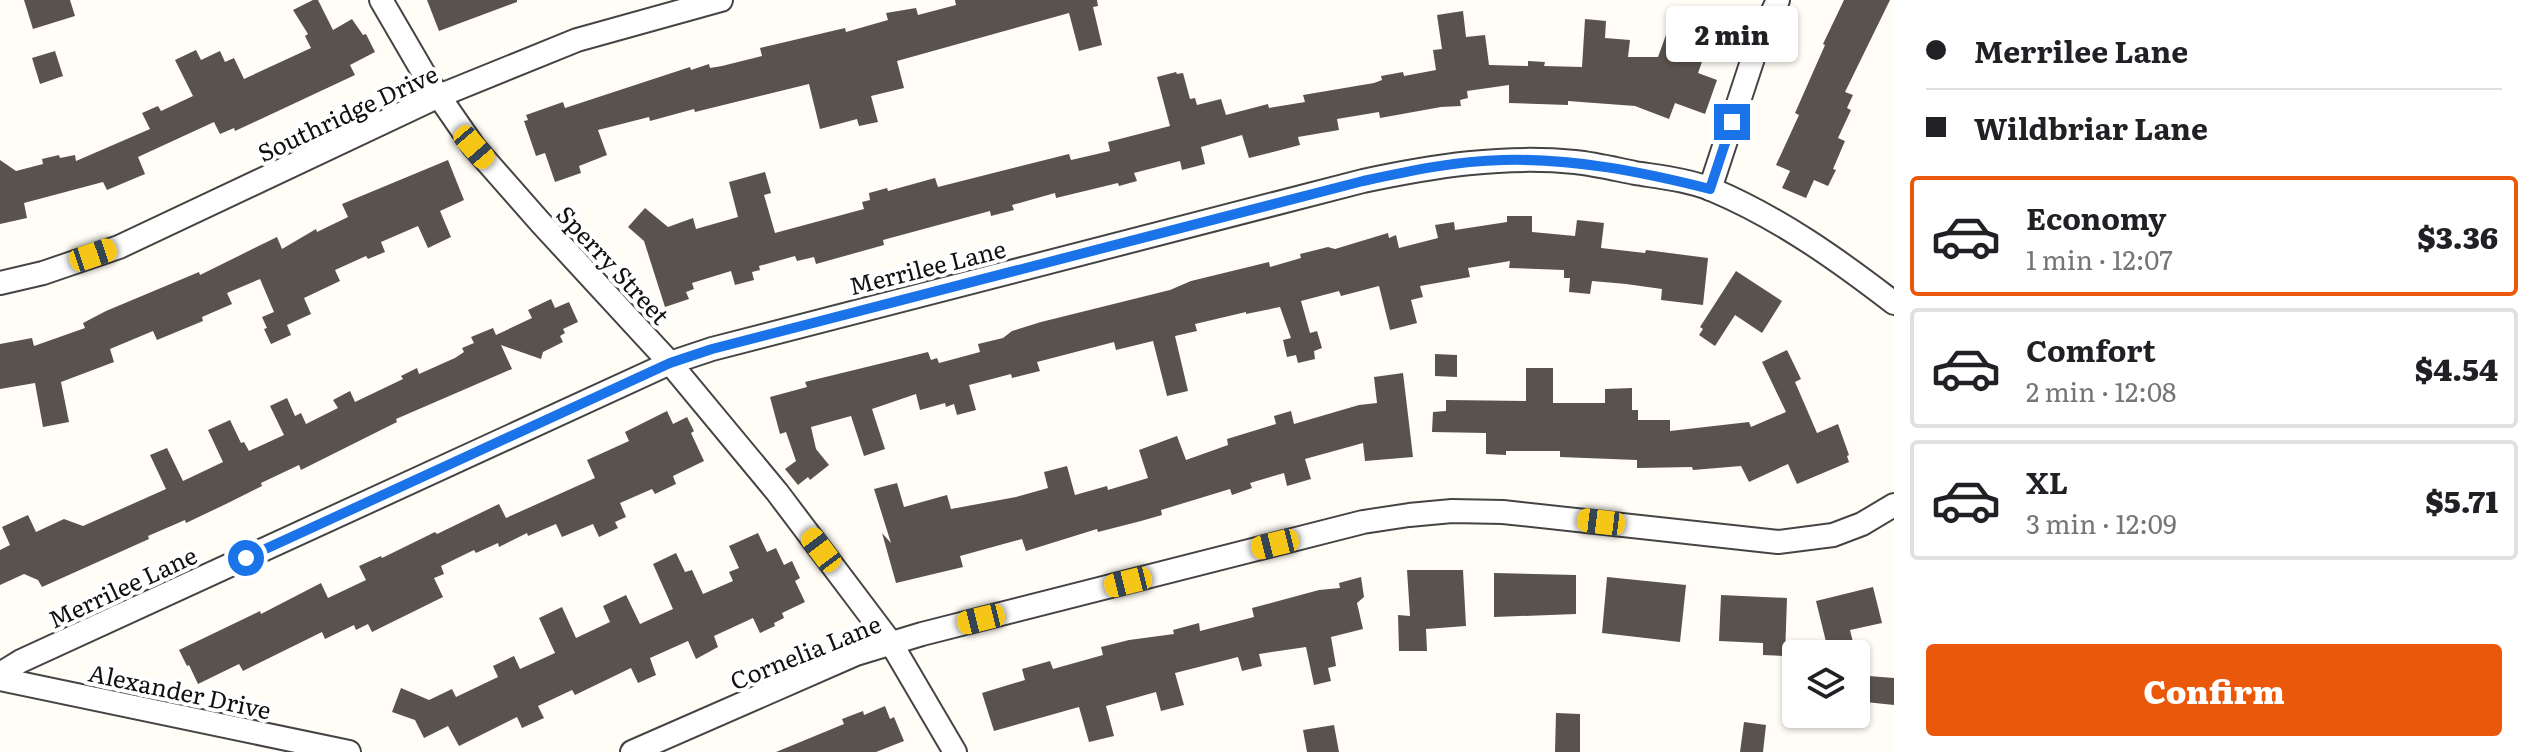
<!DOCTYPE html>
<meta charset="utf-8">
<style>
body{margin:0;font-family:Literata,serif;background:#f2f2f2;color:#202124;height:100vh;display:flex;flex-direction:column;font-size:30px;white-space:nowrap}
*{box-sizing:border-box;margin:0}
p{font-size:26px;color:#757577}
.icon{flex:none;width:44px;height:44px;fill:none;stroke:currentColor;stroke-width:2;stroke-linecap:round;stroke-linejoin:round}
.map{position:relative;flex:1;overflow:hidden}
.panel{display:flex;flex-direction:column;background:#fff;width:640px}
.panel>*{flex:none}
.hud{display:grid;align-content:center;height:176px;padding:0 32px;background:#fff}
.tools{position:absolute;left:1782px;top:640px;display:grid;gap:16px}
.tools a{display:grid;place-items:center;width:88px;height:88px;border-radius:8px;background:#fff;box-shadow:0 2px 6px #0004;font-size:40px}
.end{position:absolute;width:36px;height:36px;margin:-18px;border:10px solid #1a73e8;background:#fff;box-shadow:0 0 0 4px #fff}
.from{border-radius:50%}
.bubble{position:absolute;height:56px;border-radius:8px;background:#fff;box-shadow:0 2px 6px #0004;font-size:26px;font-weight:800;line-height:56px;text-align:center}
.car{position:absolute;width:24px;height:48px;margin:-24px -12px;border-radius:10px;box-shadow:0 0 6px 2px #0007;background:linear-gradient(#f5c518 24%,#345 0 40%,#f5c518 0 76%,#345 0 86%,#f5c518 0)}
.hud b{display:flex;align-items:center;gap:28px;height:76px;font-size:30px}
.hud b+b{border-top:2px solid #e0e0e0}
.hud i{width:20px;height:20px;background:#202124}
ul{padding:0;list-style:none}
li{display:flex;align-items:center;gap:24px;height:120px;margin:0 16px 12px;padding:0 16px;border:4px solid #e0e0e0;border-radius:8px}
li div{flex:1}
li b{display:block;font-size:30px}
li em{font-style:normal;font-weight:800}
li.active{border-color:#ea580c}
li>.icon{width:72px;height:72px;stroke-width:1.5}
.button{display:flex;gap:16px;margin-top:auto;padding:16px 32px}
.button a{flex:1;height:92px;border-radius:8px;background:#ea580c;color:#fff;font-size:32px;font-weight:800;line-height:92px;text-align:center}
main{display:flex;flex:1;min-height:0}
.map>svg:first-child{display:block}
.building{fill:#5a524d}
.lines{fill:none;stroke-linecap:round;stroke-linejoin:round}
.minor-casing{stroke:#444;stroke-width:26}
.minor{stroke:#fff;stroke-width:22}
.route{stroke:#1a73e8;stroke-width:10}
.labels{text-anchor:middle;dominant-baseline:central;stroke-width:8;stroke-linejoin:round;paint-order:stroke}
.street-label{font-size:24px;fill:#111;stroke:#fff}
</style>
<main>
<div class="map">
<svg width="1894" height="752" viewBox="0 0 1894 752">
<rect width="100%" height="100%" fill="#fffdf5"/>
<g class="building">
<polygon points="24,0 70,0 75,16 33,29"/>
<polygon points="313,0 318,0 333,30 352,19 363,35 366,34 375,52 350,65 355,75 235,131 234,128 220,134 214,122 138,157 145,174 107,190 103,182 24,203 27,218 0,224 0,160 16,171 43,164 42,159 59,155 60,158 75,155 76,161 150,129 142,113 158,106 161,111 193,96 175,60 196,50 201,60 220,51 225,62 234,58 244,79 311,48 305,36 308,34 293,10"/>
<polygon points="427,0 517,0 517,2 439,31"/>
<polygon points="955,0 1097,0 1098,6 1093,7 1102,45 1079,51 1069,13 897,61 904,88 871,96 878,122 859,126 857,119 820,129 809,84 695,112 694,109 650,121 649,117 598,130 607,155 579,166 581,173 555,182 545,153 536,156 524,121 528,120 526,115 563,102 565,108 690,67 691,70 709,64 710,68 722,66 762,56 760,48 845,28 846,32 888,20 886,13 916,8 918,15 956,5"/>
<polygon points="1844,0 1890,0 1845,92 1853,95 1847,108 1851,110 1838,138 1845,141 1833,169 1836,170 1828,186 1814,180 1806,198 1782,188 1790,171 1776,165 1799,115 1795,113 1825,45 1823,44"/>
<polygon points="1463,11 1466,37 1485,35 1489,65 1528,66 1528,61 1545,62 1544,66 1582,67 1585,19 1606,21 1605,38 1630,40 1628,57 1658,57 1667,32 1671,31 1707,48 1698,73 1717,80 1705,114 1675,103 1669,119 1635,106 1568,101 1568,105 1509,103 1509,85 1467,91 1468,98 1460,100 1461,106 1441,107 1380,118 1379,112 1337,119 1339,130 1298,137 1300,145 1249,158 1242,135 1201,147 1205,164 1182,170 1180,161 1134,173 1137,181 1119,186 1118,183 1056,198 1055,193 1012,205 1014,210 991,216 990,211 883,240 884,245 816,264 814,257 797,261 795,256 759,266 760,270 752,272 754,280 735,285 731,271 692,283 694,289 686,292 689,299 665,307 644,241 628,227 645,208 668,227 693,218 696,229 738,217 729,182 765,172 771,193 764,195 775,233 864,209 862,202 870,200 869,193 887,188 888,191 935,178 938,187 1069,154 1071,160 1110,151 1108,142 1170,126 1157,77 1176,72 1177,74 1183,73 1190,99 1195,98 1197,105 1221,99 1226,115 1268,104 1269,108 1305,102 1303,95 1374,83 1382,80 1381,76 1403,72 1404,76 1436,70 1433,50 1442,49 1437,15"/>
<polygon points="55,51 63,76 40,84 32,58"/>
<polygon points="448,160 464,200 440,211 451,237 428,248 418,226 381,242 385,252 368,259 366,256 335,270 340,281 304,298 311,314 287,325 291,335 271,344 264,329 267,328 262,317 274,312 260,279 227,293 232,304 202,317 203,321 157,340 153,331 110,349 114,362 61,382 69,422 43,427 35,383 0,389 0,344 32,338 34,346 85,328 83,323 106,311 199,272 200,275 277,237 282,249 316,229 317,232 348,217 342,204"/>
<polygon points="1507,216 1532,216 1532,232 1575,236 1577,220 1604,223 1601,248 1645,253 1646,250 1708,258 1703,305 1661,300 1662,289 1626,284 1592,281 1590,294 1569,292 1570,278 1564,278 1564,270 1509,268 1510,261 1468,268 1470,277 1420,286 1423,297 1411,300 1417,323 1390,330 1379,286 1341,296 1339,291 1301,301 1310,333 1317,331 1322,348 1314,351 1315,359 1298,363 1296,355 1287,357 1283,340 1291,338 1280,307 1246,314 1246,312 1195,324 1197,331 1175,336 1188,391 1167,396 1153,341 1116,350 1114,342 1037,362 1040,371 1012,378 1011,374 969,385 976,410 957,415 954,404 946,407 945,403 920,410 916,394 872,409 885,449 864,456 851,416 811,427 816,449 829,465 810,480 808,477 798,485 785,469 796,461 786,432 780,434 770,397 807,387 805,382 928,352 931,360 937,358 939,363 980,352 978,344 1003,338 1012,331 1041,322 1170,290 1191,281 1269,262 1270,267 1301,258 1300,254 1328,247 1335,249 1388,233 1389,238 1396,235 1399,248 1438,238 1435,225 1454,222 1455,230 1507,222"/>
<polygon points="1736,271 1782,301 1762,333 1735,315 1715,346 1699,335 1703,329 1700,327"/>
<polygon points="551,299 555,308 569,302 578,322 563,329 565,333 560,336 563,342 543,352 541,359 501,345 512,369 396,419 397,422 301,470 299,465 261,483 262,486 226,504 186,523 185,520 148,536 149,539 42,587 38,580 24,574 0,585 0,550 10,545 2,527 28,515 36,532 64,519 83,526 166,489 150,455 167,448 183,481 223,462 208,430 230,420 241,443 244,442 249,451 284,435 270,406 287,398 295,416 301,413 306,424 338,408 333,400 350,391 355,402 403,379 401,376 417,368 419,374 455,358 464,352 462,348 474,343 471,337 493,328 496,335 532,318 528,310"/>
<polygon points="1787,350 1801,379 1795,382 1817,433 1838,424 1849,455 1847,456 1849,462 1797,484 1788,464 1749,482 1741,466 1693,470 1692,467 1637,468 1637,460 1560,457 1560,451 1506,451 1506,455 1486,454 1486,433 1432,432 1433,412 1446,411 1446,400 1526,401 1526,368 1553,368 1553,403 1605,403 1605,389 1632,388 1632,410 1638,410 1638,420 1670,420 1670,431 1749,422 1751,427 1786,412 1762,362"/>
<polygon points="1435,354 1457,355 1457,377 1435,376"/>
<polygon points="1403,373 1413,457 1365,461 1363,443 1305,459 1311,479 1287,486 1284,473 1250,483 1252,488 1232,495 1230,489 1161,510 1162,515 1141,521 1098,532 1097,529 1026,551 1022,539 960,556 963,567 896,583 882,533 891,543 874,489 897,483 904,507 947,495 951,509 1016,497 1048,488 1044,472 1067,466 1075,495 1107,486 1108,490 1148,478 1139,450 1177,436 1186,460 1228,445 1227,439 1276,424 1274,416 1291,411 1294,424 1359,405 1377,403 1374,377"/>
<polygon points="667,411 673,424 687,417 694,431 691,433 704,461 673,476 676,484 655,494 652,489 620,503 626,517 615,522 618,528 599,537 593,524 562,537 556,524 528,536 527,533 499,547 498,543 476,553 474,550 441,566 444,574 434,578 443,597 372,632 368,624 356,630 354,625 325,639 322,632 243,671 239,664 198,684 189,665 187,666 179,650 260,611 261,614 321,583 328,598 366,580 359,566 381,556 382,558 435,532 437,534 499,504 506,518 595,478 587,460 629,441 625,432"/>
<polygon points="758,533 767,552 776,548 784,565 792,561 800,578 795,581 805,602 782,613 784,618 774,623 775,626 760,633 753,618 714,636 718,647 696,659 688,641 650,658 656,675 638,683 631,668 575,695 572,690 538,706 544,718 522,728 517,717 459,746 448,726 424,738 415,720 392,712 401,688 429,700 452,689 456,697 498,677 493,666 514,656 520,669 555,653 539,618 562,607 576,638 610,622 603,606 626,595 640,624 673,609 653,564 676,553 685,572 692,570 703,594 733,581 729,572 739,568 729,546"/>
<polygon points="1407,570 1463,570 1466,626 1426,629 1427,651 1399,651 1398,615 1410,616"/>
<polygon points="1494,573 1576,575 1576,614 1494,617"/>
<polygon points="1361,577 1364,597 1357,603 1363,629 1331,637 1336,666 1328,668 1331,681 1314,685 1306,647 1259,654 1262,666 1242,671 1238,657 1175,673 1184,705 1161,711 1156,692 1106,706 1114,736 1089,742 1079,707 994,731 982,693 1025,680 1022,669 1050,661 1053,669 1103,655 1101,647 1129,640 1174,634 1173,630 1199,623 1200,631 1254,617 1252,608 1319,590 1340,588 1339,583"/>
<polygon points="1607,577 1686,585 1680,642 1602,633"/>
<polygon points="1873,587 1882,623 1850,630 1856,654 1829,654 1816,601"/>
<polygon points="1721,595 1787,598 1785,656 1763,655 1763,643 1719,641"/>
<polygon points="1856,675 1894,678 1894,705 1856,701"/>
<polygon points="885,706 890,719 894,717 904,741 876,752 776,752 844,724 842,719 863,711 864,715"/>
<polygon points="1556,713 1580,714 1580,752 1555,752"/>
<polygon points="1744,722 1766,725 1763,752 1740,752"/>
<polygon points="1334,725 1339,752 1307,752 1303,730"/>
</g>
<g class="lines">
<defs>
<g id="minor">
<polyline points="381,0 427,79 474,147 540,222 670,363 777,492 891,643 955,752"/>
<polyline points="1710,189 1758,43 1778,0"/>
<polyline points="0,283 43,273 119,247 439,96 577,40 721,0"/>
<path d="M0 674 21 661 670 363 712 349 1363 181C1433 166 1503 155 1575 162 1595 164 1615 169 1635 173 1660 177 1689 180 1713 190 1779 218 1837 259 1894 303"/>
<polyline points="0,679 349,752"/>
<polyline points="632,752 856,654 922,634 1363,522 1409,515 1452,511 1503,512 1778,542 1833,535 1862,524 1894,505"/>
</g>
</defs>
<use href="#minor" class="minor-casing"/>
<use href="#minor" class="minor"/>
</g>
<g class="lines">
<path class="route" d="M246 558 670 363 712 349 1363 181C1409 171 1455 161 1503 160 1573 158 1643 172 1710 189L1732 122"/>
</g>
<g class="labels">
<g class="street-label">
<text transform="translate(347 112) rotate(-25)">Southridge Drive</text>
<text transform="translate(614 264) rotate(47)">Sperry Street</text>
<text transform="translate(927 266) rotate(-14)">Merrilee Lane</text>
<text transform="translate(122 586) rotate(-25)">Merrilee Lane</text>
<text transform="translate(805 651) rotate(-22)">Cornelia Lane</text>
<text transform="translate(180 690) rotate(12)">Alexander Drive</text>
</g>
</g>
</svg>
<div class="tools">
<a><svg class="icon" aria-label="layers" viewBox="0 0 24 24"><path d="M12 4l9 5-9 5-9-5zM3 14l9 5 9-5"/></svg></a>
</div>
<i class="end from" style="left:246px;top:558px"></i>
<i class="end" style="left:1732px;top:122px"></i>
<div class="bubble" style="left:1666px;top:6px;width:132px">2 min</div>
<i class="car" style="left:474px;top:147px;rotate:139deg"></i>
<i class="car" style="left:93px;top:255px;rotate:71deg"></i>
<i class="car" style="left:1601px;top:522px;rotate:277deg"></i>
<i class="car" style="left:1275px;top:544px;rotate:256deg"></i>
<i class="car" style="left:821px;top:550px;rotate:323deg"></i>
<i class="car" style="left:1128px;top:582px;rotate:256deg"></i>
<i class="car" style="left:981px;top:619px;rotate:256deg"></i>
</div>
<section class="panel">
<div class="hud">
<b><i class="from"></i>Merrilee Lane</b>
<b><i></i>Wildbriar Lane</b>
</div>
<ul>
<li class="active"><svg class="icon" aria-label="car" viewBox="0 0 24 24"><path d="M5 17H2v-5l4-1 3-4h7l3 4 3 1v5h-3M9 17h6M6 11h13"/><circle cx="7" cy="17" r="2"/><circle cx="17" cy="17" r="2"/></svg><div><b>Economy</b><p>1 min · 12:07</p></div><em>$3.36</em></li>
<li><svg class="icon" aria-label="car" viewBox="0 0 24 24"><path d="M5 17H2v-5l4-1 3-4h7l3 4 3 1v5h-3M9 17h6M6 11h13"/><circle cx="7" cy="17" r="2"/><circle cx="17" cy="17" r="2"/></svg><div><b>Comfort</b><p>2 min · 12:08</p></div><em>$4.54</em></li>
<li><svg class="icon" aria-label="car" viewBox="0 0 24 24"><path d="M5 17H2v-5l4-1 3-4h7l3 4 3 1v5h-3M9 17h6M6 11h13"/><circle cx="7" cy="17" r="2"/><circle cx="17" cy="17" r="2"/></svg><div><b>XL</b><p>3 min · 12:09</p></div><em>$5.71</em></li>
</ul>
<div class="button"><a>Confirm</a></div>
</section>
</main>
